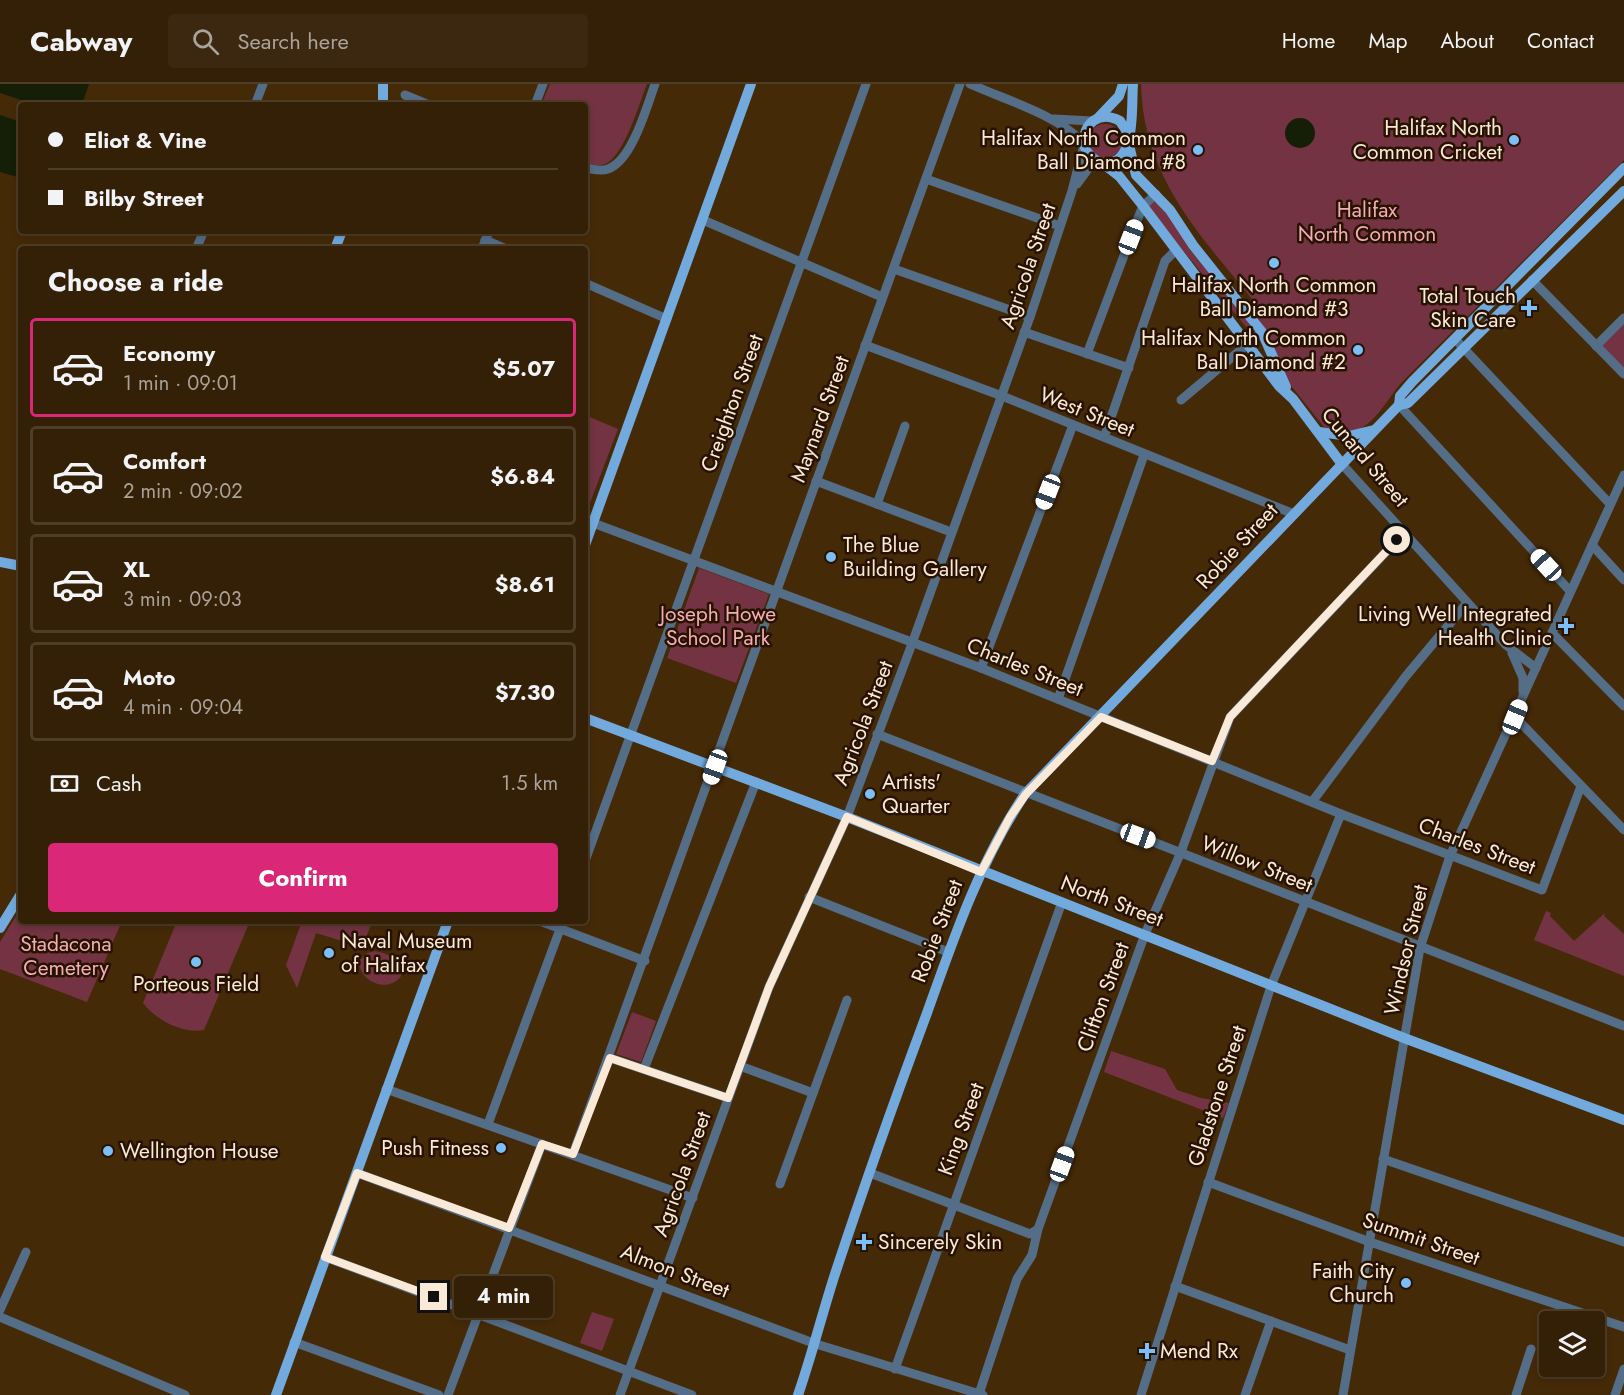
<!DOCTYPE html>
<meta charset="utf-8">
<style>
body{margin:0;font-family:Jost,sans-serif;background:#3c2810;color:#f1f3f6;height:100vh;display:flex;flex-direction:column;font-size:22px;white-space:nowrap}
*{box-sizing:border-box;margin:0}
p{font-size:20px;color:#a9a39b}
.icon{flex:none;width:33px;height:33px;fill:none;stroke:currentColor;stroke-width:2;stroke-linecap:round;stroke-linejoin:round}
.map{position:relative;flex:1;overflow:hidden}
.drawer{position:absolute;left:18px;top:162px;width:570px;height:678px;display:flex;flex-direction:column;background:#342006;border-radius:6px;box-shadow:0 3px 9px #0003,0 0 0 2px #4e3e28}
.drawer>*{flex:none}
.hud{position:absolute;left:18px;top:18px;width:570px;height:132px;border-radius:6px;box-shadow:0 3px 9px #0003,0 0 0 2px #4e3e28;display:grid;align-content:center;height:132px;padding:0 30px;background:#342006}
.tools{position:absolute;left:1539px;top:1227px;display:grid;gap:12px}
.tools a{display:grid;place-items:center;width:66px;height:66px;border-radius:6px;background:#342006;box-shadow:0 3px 9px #0003,0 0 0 2px #4e3e28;font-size:30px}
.end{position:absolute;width:27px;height:27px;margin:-14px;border:8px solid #fbe9d7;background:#111;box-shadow:0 0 0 3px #111}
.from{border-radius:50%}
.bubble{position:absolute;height:42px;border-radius:6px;background:#342006;box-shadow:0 3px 9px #0003,0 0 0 2px #4e3e28;font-size:20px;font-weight:700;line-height:42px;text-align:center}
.car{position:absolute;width:18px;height:36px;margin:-18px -9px;border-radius:8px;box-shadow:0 0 4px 2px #0007;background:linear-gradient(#fff 24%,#345 0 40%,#fff 0 76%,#345 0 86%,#fff 0)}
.hud b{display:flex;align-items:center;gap:21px;height:57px;font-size:22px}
.hud b+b{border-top:2px solid #4e3e28}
.hud i{width:15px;height:15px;background:#f1f3f6}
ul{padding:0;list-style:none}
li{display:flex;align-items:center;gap:18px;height:99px;margin:0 12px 9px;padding:0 18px;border:3px solid #4e3e28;border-radius:6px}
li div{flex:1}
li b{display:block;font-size:22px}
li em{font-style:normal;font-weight:700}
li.active{border-color:#db2777}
li>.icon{width:54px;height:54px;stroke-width:1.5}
h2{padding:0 30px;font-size:27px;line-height:72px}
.pay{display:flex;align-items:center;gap:15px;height:66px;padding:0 30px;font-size:22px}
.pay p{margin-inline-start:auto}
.button{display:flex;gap:12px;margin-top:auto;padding:12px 30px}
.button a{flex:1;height:69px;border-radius:6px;background:#db2777;color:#fff;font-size:24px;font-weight:700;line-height:69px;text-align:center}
header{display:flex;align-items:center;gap:36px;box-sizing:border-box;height:84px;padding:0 30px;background:#342006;border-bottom:2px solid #4e3e28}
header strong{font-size:28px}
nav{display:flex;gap:33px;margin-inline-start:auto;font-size:21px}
.search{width:420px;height:54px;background:#3c2810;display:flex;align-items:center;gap:15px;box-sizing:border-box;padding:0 21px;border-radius:6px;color:#a9a39b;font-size:22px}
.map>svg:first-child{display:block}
.green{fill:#733342}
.water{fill:#151e06}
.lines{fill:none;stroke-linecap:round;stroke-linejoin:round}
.minor{stroke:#546e87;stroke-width:9}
.major{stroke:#72aadd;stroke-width:10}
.route{stroke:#fbe9d7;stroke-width:8}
.poi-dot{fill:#7cbef9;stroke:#281300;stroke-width:2}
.labels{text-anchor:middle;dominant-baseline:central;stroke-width:5;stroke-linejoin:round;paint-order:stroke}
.poi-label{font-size:21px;fill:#fbe9d7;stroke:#281300;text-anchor:end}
.park-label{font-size:21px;fill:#f3acb9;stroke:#281300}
.street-label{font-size:21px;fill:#fbe9d7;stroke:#281300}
</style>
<header>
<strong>Cabway</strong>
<div class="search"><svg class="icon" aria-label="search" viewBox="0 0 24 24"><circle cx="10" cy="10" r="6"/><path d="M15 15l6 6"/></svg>Search here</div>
<nav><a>Home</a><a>Map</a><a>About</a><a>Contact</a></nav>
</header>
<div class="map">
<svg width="1624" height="1311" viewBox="0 0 1624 1311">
<rect width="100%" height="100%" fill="#452a08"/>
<g class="green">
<path d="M550 0H647C639 20 625 69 607 79 600 83 592 82 585 79V21H541Z"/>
<path d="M1141 0H1624V76L1401 299C1388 314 1372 347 1348 348 1341 348 1332 345 1324 343L1288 298 1265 246 1255 230 1266 232C1208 159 1143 99 1141 0Z"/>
<circle cx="1105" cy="57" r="17"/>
<polygon points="1155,118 1162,121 1253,245 1251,249 1149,125 1150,120"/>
<polygon points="1624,240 1624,284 1602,262"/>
<polygon points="585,331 618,345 585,432"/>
<polygon points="699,484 769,510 736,599 667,574"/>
<polygon points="21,824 21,837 122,837 87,918 0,885 0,858"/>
<polygon points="1546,827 1551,829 1550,832 1574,857 1605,829 1604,832 1624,850 1624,892 1534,856"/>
<path d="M177 837H250L204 946C182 950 156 936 143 919Z"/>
<polygon points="302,837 373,837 366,853 355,861 316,849 297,904 286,881"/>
<path d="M374 867C389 869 402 876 401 892 388 910 359 898 359 877L367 869Z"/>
<polygon points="632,928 656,937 641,978 616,970"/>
<polygon points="1111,967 1165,985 1177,1006 1201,1014 1229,1019 1223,1034 1104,988"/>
<polygon points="592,1228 614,1235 602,1267 580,1259"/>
</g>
<g class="water">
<polygon points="0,0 89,0 82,21 36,21 0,9"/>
<polygon points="0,31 21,38 21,94 0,88"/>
<circle cx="1300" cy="49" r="15"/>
</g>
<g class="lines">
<g class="minor">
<path d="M970 0C1008 17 1053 29 1083 58"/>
<polyline points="405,11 429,21"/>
<polyline points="255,21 263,0"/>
<polyline points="535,21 543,0"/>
<polyline points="1054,35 1092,37"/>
<path d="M585 84C593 85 600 88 608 85 632 77 647 22 655 0"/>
<polyline points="926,95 1060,142"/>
<polyline points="1077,100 1088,85 1099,78"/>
<polyline points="703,136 882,213"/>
<polyline points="485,156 506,165"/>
<polyline points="196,165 204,147"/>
<polyline points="482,165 489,147"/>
<polyline points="894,185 1030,233"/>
<polyline points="1532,196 1624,290"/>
<polyline points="585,199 667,235"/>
<polyline points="1024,248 1129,284"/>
<polyline points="1455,255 1610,420"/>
<polyline points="865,261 1002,312 1294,430"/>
<polyline points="1596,262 1624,234"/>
<polyline points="1087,270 1138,134 1143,122 1156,110"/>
<polyline points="1181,316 1262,248"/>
<polyline points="1399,321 1570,507"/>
<polyline points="1106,348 1165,177 1176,166"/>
<polyline points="1341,379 1506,561 1536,584"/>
<polyline points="816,397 951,448"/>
<polyline points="877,420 905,342"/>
<polyline points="593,439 981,584 1341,730 1542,806 1581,702"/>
<polyline points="1592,461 1624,496"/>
<polyline points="1552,549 1624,622"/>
<polyline points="1512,569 1523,594 1523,607"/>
<polyline points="981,584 1073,341"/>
<polyline points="1058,615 1144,371"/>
<polyline points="1515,633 1624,746"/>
<polyline points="877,650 1624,942"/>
<polyline points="1312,718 1406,592 1467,519"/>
<polyline points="585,777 866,0"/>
<polyline points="809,813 948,868"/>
<polyline points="540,837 645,877"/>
<polyline points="610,974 728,1014"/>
<polyline points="740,982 813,1009"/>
<polyline points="644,985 756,698"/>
<polyline points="386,1005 693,1114"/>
<polyline points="488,1040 563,837"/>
<polyline points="573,1070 960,0"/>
<polyline points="1383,1075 1624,1158"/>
<polyline points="357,1089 816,1260 983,1311"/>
<polyline points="870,1089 1030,1150 1038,1145"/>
<polyline points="1208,1098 1370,1158 1624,1243"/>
<polyline points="780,1100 847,916"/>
<polyline points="325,1173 692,1311"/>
<polyline points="1175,1202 1350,1266"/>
<polyline points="0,1226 26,1168"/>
<polyline points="0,1233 185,1311"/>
<polyline points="294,1258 439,1311"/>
<polyline points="895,1285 1062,818"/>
<polyline points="979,1310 1017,1195 1032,1171 1038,1145 1145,850 1181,768 1230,633 1404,449"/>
<polyline points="448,1311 542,1060"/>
<polyline points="620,1311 769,903 847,733 910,565 1030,233 1072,107 1084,61"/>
<polyline points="1141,1311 1271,902 1341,730"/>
<polyline points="1245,1311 1271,1237"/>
<polyline points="1343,1311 1420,864 1450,772 1624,391"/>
<polyline points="1516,1311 1531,1265"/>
<polyline points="1615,1311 1624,1285"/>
</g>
<g class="major">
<polyline points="383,21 383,0"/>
<polyline points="1099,33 1119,12 1123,0"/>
<path d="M1129 51 1120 37C1100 26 1082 39 1084 61 1087 70 1093 77 1104 79 1137 82 1131 23 1133 0"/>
<polyline points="1129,61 1136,91 1170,126 1193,161 1262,248 1286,303"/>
<polyline points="1101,78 1119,92 1143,122 1279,302 1293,315 1341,379"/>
<polyline points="335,165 342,147"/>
<polyline points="1399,321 1400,312 1412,298 1624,84"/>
<polyline points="1319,348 1349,352 1374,346"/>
<polyline points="585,461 751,0"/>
<polyline points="0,478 21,482"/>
<polyline points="585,634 847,733 1404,954 1624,1036"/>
<polyline points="0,844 21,810"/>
<polyline points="276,1311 448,837"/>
<path d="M798 1311C812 1271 822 1230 835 1190 864 1102 895 1015 927 929 954 853 980 777 1025 710L1399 321 1408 319 1624 107"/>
</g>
</g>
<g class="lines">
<polyline class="route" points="434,1213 325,1173 357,1089 509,1144 542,1060 573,1070 610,974 728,1014 769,903 847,733 981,788 1010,733 1026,710 1101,633 1212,677 1230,633 1397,456"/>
</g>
<g class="poi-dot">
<circle cx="1514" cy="56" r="6"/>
<circle cx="1198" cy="66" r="6"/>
<circle cx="1274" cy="179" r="6"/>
<path d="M1526 215h6v6h6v6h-6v6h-6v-6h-6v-6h6z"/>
<circle cx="1358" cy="266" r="6"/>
<circle cx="831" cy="473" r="6"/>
<path d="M1563 533h6v6h6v6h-6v6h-6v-6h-6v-6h6z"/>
<circle cx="870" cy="710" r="6"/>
<circle cx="329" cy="869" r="6"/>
<circle cx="196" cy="878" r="6"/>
<circle cx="501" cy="1064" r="6"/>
<circle cx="108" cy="1067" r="6"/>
<path d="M861 1149h6v6h6v6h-6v6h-6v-6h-6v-6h6z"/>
<circle cx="1406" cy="1199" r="6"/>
<path d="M1144 1258h6v6h6v6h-6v6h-6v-6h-6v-6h6z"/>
</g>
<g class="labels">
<g class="poi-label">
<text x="1502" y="44">Halifax North<tspan x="1502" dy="24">Common Cricket</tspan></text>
<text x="1186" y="54">Halifax North Common<tspan x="1186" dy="24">Ball Diamond #8</tspan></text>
<text x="1274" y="201" text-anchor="middle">Halifax North Common<tspan x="1274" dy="24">Ball Diamond #3</tspan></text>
<text x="1516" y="212">Total Touch<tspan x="1516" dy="24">Skin Care</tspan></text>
<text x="1346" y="254">Halifax North Common<tspan x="1346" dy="24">Ball Diamond #2</tspan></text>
<text x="843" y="461" text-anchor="start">The Blue<tspan x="843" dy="24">Building Gallery</tspan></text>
<text x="1552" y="530">Living Well Integrated<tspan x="1552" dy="24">Health Clinic</tspan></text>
<text x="882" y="698" text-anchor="start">Artists'<tspan x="882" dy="24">Quarter</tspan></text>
<text x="341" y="857" text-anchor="start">Naval Museum<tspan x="341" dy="24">of Halifax</tspan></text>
<text x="196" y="900" text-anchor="middle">Porteous Field</text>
<text x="489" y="1064">Push Fitness</text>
<text x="120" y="1067" text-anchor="start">Wellington House</text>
<text x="878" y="1158" text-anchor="start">Sincerely Skin</text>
<text x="1394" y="1187">Faith City<tspan x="1394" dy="24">Church</tspan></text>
<text x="1160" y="1267" text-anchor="start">Mend Rx</text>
</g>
<g class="park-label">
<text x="1367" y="126">Halifax<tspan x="1367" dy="24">North Common</tspan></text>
<text x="718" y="530">Joseph Howe<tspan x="718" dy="24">School Park</tspan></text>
<text x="66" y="860">Stadacona<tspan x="66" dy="24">Cemetery</tspan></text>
</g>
<g class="street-label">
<text transform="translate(1028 182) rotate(-71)">Agricola Street</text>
<text transform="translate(732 319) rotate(-70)">Creighton Street</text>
<text transform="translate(1087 328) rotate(22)">West Street</text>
<text transform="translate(820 335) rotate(-70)">Maynard Street</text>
<text transform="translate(1365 373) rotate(50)">Cunard Street</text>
<text transform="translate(1237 462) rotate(-47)">Robie Street</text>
<text transform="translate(1025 583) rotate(22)">Charles Street</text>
<text transform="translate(863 639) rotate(-69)">Agricola Street</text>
<text transform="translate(1477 762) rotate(21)">Charles Street</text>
<text transform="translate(1257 780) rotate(22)">Willow Street</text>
<text transform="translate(1112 817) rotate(21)">North Street</text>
<text transform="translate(937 847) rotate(-69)">Robie Street</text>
<text transform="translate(1406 866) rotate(-77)">Windsor Street</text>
<text transform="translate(1103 913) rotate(-70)">Clifton Street</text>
<text transform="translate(1217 1012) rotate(-72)">Gladstone Street</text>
<text transform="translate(961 1045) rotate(-70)">King Street</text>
<text transform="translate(682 1090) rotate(-70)">Agricola Street</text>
<text transform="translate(1421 1155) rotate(19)">Summit Street</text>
<text transform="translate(675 1187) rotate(21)">Almon Street</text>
</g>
</g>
</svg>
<div class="tools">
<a><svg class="icon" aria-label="layers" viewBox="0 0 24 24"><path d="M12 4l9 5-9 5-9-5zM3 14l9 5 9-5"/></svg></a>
</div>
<i class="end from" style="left:1397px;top:456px"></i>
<i class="end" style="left:434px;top:1213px"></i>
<div class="bubble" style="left:454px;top:1192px;width:99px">4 min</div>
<i class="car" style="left:1131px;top:153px;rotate:21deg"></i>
<i class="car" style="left:1048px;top:408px;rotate:201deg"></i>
<i class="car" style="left:1546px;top:481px;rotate:317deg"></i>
<i class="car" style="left:1515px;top:633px;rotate:22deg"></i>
<i class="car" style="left:715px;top:683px;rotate:200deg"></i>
<i class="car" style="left:1138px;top:752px;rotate:110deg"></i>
<i class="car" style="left:1062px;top:1080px;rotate:20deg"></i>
<div class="hud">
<b><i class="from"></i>Eliot &amp; Vine</b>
<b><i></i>Bilby Street</b>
</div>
<section class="drawer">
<h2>Choose a ride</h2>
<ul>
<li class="active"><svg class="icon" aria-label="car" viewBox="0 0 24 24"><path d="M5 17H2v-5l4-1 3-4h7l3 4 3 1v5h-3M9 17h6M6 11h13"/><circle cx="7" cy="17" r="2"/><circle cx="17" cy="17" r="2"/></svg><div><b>Economy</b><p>1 min · 09:01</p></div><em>$5.07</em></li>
<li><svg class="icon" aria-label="car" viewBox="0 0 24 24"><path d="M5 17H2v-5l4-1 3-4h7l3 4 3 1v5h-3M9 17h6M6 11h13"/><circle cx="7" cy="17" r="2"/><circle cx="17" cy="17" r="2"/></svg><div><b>Comfort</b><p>2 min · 09:02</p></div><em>$6.84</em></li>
<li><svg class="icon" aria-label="car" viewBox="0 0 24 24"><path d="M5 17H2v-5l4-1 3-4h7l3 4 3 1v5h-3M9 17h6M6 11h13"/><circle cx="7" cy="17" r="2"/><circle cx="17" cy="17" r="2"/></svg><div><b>XL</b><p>3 min · 09:03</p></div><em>$8.61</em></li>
<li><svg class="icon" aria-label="car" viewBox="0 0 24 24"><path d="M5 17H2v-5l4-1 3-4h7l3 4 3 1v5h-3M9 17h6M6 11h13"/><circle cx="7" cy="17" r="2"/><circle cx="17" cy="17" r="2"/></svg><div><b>Moto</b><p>4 min · 09:04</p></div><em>$7.30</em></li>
</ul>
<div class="pay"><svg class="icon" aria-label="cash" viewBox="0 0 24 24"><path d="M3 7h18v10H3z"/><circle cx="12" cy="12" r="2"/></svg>Cash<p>1.5 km</p></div>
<div class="button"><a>Confirm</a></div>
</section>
</div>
